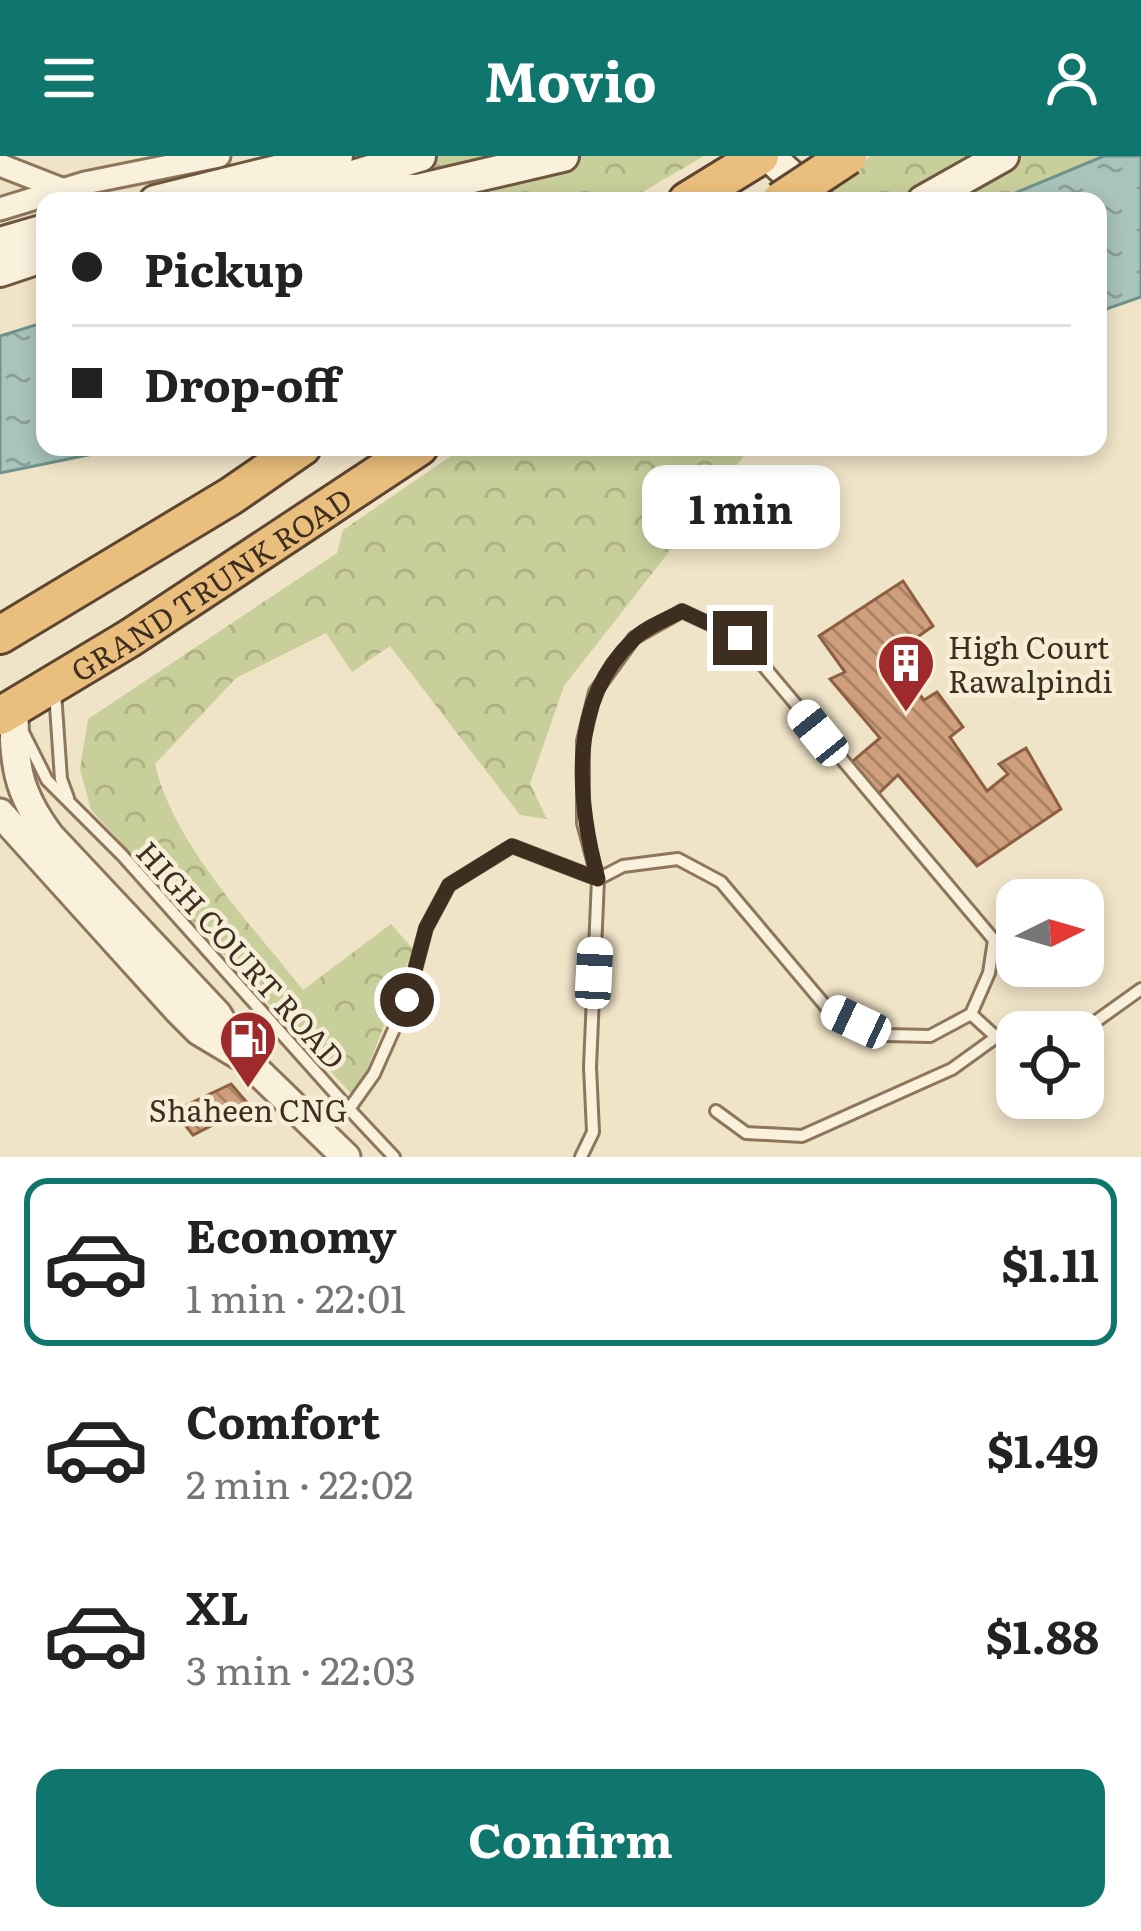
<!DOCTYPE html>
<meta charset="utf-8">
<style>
body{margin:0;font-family:Literata,serif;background:#f6f6f6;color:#222;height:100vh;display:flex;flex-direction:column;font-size:45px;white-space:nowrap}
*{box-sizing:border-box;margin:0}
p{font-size:39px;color:#767676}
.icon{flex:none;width:66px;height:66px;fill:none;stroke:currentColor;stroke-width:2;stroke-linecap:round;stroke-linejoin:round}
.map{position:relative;height:1001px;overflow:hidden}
.panel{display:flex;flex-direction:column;background:#fff;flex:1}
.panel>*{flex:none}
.guide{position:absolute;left:36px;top:36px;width:1071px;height:264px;border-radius:24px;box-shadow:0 6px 18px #0003;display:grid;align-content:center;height:264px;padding:0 36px;background:#fff}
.needle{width:78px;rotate:85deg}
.tools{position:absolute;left:996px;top:723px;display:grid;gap:24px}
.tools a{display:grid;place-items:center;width:108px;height:108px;border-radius:24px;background:#fff;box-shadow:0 6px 18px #0003;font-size:60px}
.end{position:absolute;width:54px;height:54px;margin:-27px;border:15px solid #3d2e20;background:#fff;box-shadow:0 0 0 6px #fff}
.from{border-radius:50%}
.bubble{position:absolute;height:84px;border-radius:24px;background:#fff;box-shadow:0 6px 18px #0003;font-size:39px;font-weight:700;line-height:84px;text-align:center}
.car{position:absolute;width:36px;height:72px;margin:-36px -18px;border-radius:15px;box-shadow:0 0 9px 3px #0007;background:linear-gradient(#fff 24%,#345 0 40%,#fff 0 76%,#345 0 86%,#fff 0)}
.guide b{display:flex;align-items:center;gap:42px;height:114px;font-size:45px}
.guide b+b{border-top:3px solid #e0e0e0}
.guide i{width:30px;height:30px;background:#222}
ul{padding:21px 0 0;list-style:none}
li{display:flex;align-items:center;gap:36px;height:168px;margin:0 24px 18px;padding:0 12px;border:6px solid transparent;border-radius:24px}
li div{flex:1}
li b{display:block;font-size:45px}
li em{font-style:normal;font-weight:700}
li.current{border-color:#0f766e}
li>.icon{width:108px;height:108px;stroke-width:1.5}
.action{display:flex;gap:24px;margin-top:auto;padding:24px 36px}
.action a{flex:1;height:138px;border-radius:24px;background:#0f766e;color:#fff;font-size:48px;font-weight:700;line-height:138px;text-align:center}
header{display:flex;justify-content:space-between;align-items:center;height:156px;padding:0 36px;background:#0f766e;color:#fff;font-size:54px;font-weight:700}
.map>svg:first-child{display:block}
.forest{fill:url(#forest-crowns)}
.water{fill:url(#water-ripples);stroke:#6f938a;stroke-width:3}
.building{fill:url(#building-back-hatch);stroke:#8d5f41;stroke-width:3}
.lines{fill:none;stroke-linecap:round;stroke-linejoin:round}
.service-casing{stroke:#8d765c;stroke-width:16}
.minor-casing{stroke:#8d765c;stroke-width:27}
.tertiary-casing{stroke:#8d765c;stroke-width:33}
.secondary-casing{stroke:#6f573f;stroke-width:36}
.trunk-casing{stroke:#5b4430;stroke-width:42}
.service{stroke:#faf1dc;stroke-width:10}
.minor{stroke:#faf1dc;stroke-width:21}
.tertiary{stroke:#faf1dc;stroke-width:27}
.secondary{stroke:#faf1dc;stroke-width:30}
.trunk{stroke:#eabe7c;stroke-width:36}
.trunk-bridge-casing{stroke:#5b4430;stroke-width:42;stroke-linecap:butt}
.trunk-bridge{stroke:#eabe7c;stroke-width:36}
.route{stroke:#3d2e20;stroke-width:15}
.labels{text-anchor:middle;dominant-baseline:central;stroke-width:9;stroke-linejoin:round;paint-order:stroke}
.street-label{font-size:30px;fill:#3d2e20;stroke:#f7eed8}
.poi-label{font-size:30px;fill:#3d2e20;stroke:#f7eed8;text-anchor:start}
</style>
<header><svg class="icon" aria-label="menu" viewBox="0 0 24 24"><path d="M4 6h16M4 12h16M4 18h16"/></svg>Movio<svg class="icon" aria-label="person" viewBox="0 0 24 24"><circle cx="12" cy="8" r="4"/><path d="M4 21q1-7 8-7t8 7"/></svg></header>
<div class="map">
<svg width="1141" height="1001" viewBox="0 0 1141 1001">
<defs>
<pattern id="forest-crowns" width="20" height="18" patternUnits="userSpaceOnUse" patternTransform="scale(3)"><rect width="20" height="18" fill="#c9cf9b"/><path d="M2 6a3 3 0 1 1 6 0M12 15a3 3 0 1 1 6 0" fill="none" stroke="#aeb285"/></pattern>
<pattern id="water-ripples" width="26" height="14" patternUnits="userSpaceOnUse" patternTransform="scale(3)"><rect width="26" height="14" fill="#a9c4bc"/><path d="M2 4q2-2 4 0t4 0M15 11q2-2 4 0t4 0" fill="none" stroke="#8ba098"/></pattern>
<pattern id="building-back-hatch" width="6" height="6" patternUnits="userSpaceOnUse" patternTransform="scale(3)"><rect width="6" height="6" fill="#cf9f7d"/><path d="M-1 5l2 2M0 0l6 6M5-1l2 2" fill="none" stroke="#a98266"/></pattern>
</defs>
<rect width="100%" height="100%" fill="#f0e4c8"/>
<g class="forest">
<polygon points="426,0 704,0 627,45 396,45 413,11"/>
<polygon points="871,0 1141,0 1039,45 808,45"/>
<path d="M464 291H751L564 530 530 628 547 663 520 659 390 490 352 516 326 477 236 522 155 608C173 688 252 769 303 834L391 768 413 793 356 943 91 654 80 613 88 563 337 397 343 374Z"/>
</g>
<g class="water">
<polygon points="1104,0 1141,0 1141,141 1098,156 1098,45 996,45"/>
<polygon points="45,166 45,291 127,291 0,317 0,180"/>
</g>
<g class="building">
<polygon points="903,425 933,470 889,501 924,544 937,536 963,571 950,581 987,635 1008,618 999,608 1026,592 1061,653 977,710 898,619 875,641 847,610 880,582 830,523 845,516 819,480"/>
<polygon points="231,928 250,950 193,979 174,955"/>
</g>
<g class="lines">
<defs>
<g id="service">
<polyline points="55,536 61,623 68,642"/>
<polyline points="24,578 47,624 122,699 349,953 374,918 407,844 426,772 449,729 512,690 598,723 623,710 678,703 721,726 828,853 885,879 930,880 971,858 989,817 994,784 740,482 682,455 634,482 595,536 583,585 583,667 598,723 590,911 593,976 581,1001"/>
<polyline points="971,858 1017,900"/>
<polyline points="1081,876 1141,833"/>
<polyline points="349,953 394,1001"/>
<polyline points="716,955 746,977 802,980 952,913 995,882"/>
</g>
<g id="minor">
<polyline points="0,9 64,34"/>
<polyline points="0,53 85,27 219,0"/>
</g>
<g id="tertiary">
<path d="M14 552C14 607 16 635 50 680L217 858 244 902"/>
<polyline points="0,657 178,854 199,875 244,902 346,1001"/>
</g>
<g id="secondary">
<polyline points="769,0 818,45"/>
<polyline points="316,31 417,34 563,0"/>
<polyline points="155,45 337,0"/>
<polyline points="233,45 316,31 420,0"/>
<polyline points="923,45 1003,0"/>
<polyline points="0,87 45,74"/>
<polyline points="0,115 45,100"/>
</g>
<g id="trunk">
<polyline points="687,45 760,0"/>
<polyline points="0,479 231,340 302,291"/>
<path id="s1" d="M0 560 130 482 419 291"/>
</g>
</defs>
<use href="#service" class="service-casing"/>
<use href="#minor" class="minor-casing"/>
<use href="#tertiary" class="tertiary-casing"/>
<use href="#secondary" class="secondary-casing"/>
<use href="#trunk" class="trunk-casing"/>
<use href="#service" class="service"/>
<use href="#minor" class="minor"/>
<use href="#tertiary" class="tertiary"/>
<use href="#secondary" class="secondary"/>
<use href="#trunk" class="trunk"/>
<defs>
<polyline id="trunk-bridge" points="780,45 848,0"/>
</defs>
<use href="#trunk-bridge" class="trunk-bridge-casing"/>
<use href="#trunk-bridge" class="trunk-bridge"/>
</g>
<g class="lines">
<path class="route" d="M407 844 426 772 449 729 512 690 598 723C577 643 567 547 633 484 645 471 666 464 682 455L740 482"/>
</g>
<defs>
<symbol id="building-pin" viewBox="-11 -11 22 30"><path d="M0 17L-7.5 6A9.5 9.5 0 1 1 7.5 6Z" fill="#9e2a2b" stroke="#f7eed8"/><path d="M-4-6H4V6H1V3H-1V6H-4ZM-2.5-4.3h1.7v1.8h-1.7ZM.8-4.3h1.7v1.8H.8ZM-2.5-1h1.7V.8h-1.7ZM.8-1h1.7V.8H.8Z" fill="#fff"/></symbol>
<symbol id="fuel-pin" viewBox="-11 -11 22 30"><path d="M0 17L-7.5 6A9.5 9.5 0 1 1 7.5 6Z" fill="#9e2a2b" stroke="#f7eed8"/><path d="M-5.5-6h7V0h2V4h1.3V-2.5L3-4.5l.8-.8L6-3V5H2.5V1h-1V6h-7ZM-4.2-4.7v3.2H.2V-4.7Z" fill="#fff"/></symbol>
</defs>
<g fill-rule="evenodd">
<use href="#building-pin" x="873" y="474" width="66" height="90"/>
<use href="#fuel-pin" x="215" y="850" width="66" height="90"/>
</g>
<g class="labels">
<g class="street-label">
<text stroke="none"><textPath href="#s1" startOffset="249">GRAND TRUNK ROAD</textPath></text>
<text transform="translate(242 798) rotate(48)">HIGH COURT ROAD</text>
</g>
<g class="poi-label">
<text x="948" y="490">High Court<tspan x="948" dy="34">Rawalpindi</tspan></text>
<text x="248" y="953" text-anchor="middle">Shaheen CNG</text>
</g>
</g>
</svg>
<div class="tools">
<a><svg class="needle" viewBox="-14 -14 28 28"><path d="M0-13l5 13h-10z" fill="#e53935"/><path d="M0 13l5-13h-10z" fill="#767676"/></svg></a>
<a><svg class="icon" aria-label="locate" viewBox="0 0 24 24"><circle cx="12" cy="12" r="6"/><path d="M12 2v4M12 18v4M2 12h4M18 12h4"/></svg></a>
</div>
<i class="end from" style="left:407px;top:844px"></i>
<i class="end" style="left:740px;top:482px"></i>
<div class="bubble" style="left:642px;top:309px;width:198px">1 min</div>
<i class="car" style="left:818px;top:577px;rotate:321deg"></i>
<i class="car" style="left:594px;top:817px;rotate:3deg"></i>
<i class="car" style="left:856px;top:866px;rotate:295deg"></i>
<div class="guide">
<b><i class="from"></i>Pickup</b>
<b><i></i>Drop-off</b>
</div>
</div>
<section class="panel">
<ul>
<li class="current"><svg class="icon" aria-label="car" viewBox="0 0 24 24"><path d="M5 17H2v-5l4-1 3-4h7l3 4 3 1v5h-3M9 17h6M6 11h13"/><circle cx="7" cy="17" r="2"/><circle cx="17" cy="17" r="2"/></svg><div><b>Economy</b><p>1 min · 22:01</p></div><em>$1.11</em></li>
<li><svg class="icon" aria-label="car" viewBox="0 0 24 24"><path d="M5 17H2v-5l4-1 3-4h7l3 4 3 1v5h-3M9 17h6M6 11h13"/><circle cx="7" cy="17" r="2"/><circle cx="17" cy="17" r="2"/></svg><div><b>Comfort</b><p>2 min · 22:02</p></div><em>$1.49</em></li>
<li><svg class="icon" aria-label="car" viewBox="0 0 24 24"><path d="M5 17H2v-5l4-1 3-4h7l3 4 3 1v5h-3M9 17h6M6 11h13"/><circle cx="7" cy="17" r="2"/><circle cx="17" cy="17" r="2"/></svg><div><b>XL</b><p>3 min · 22:03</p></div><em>$1.88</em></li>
</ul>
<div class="action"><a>Confirm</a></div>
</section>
